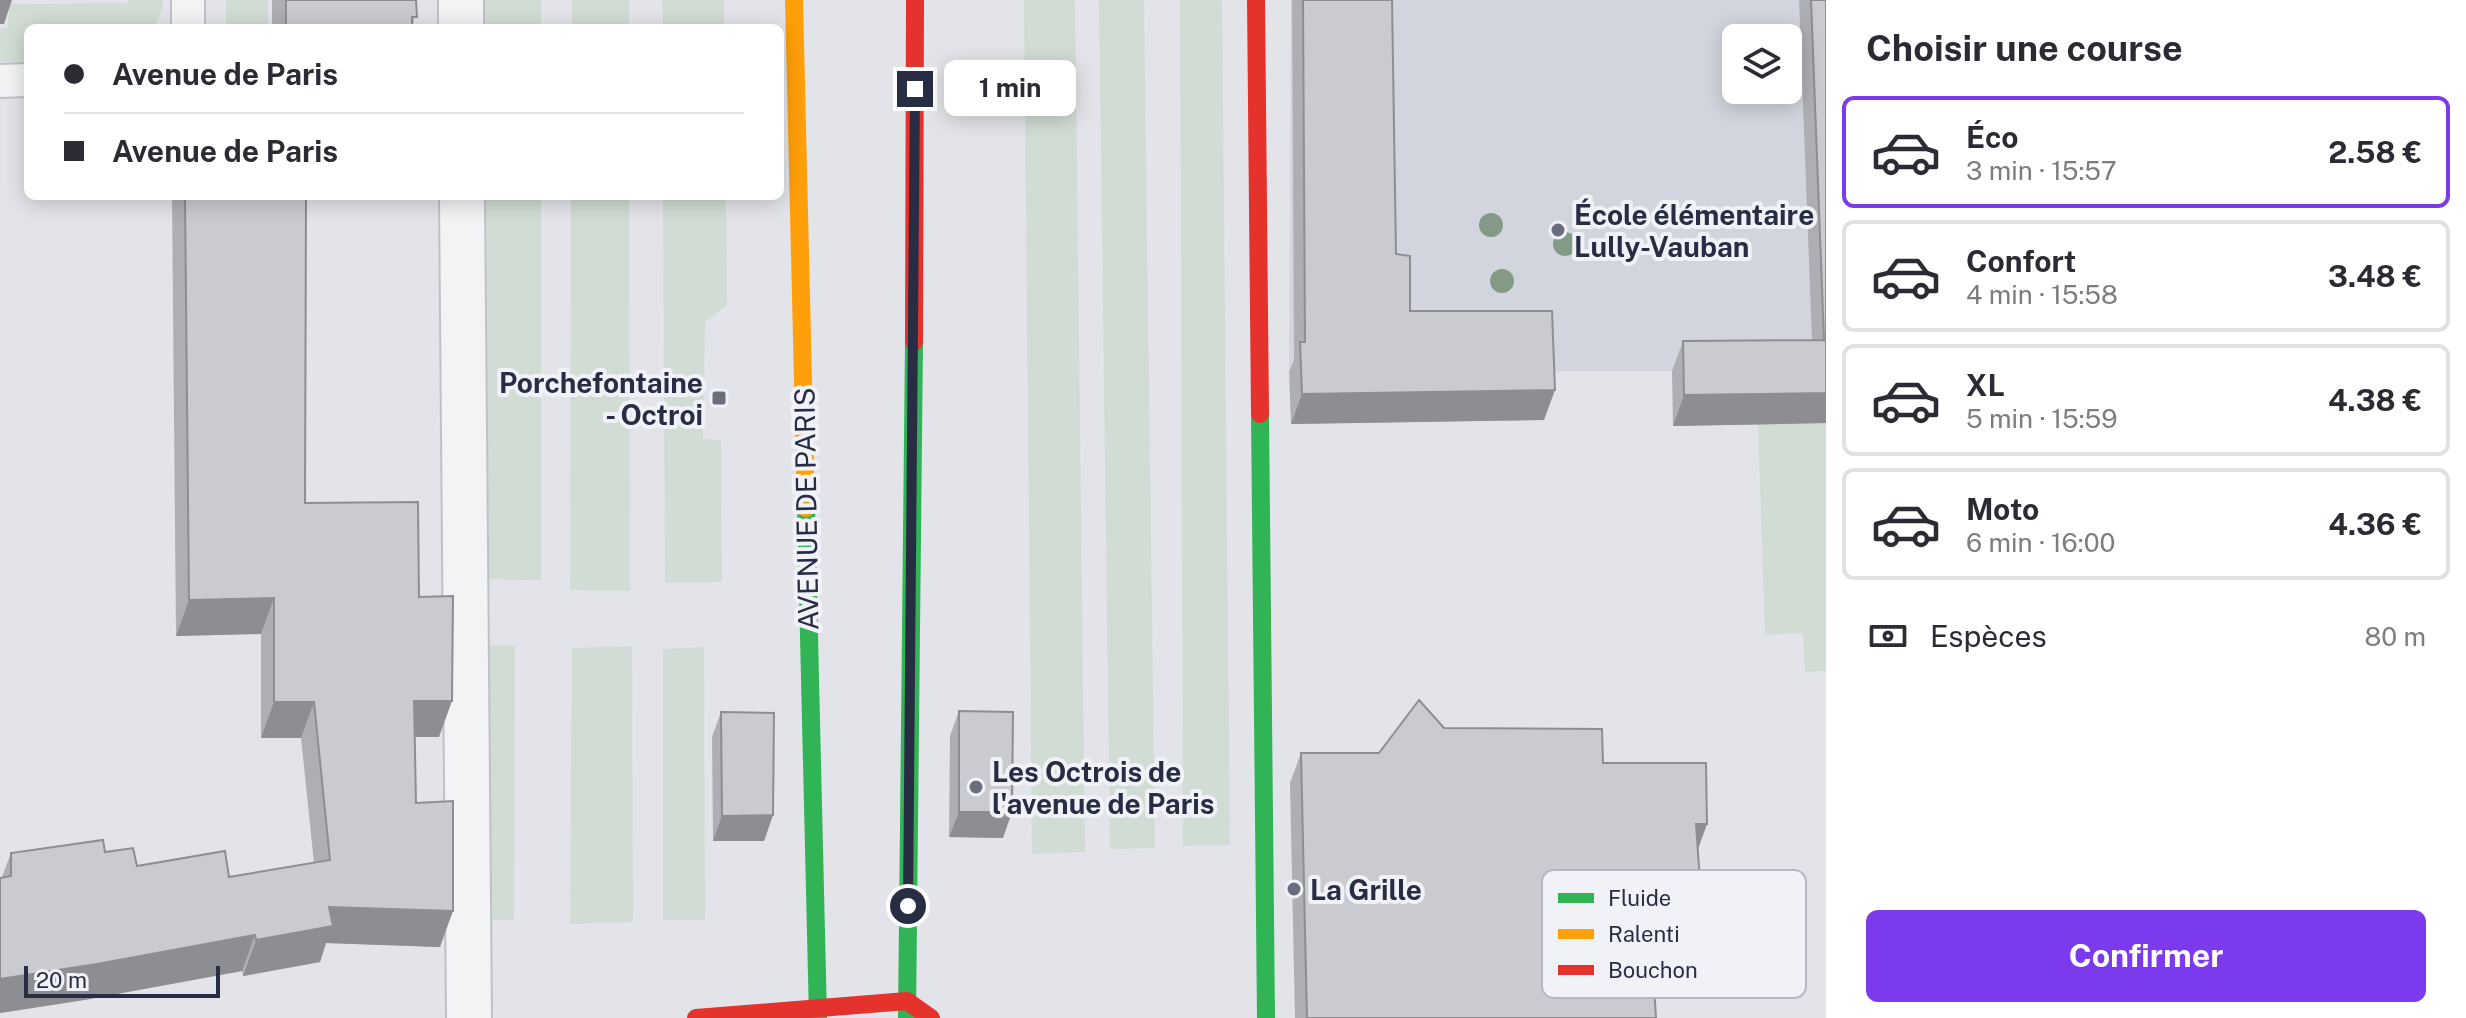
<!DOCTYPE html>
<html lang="fr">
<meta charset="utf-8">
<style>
body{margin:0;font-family:"Public Sans",sans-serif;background:#f2f2f3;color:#2b2b33;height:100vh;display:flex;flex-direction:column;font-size:30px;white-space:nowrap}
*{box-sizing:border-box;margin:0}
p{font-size:26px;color:#7c7c81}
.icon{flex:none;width:44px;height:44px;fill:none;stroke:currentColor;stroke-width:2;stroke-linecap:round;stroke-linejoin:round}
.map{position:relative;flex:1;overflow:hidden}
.details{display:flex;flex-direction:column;background:#fff;width:640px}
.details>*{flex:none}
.hud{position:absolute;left:24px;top:24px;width:760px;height:176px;border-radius:12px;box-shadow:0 4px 20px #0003;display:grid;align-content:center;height:176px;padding:0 40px;background:#fff}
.controls{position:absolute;left:1722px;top:24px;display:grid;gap:16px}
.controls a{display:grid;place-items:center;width:80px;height:80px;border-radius:12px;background:#fff;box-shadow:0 4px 20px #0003;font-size:40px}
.scale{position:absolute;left:24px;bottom:20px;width:196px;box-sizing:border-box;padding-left:8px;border:4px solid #282d43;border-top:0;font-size:22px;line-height:28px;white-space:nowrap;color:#282d43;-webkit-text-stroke:6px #f1f2f8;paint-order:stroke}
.end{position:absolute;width:36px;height:36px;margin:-18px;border:10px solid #282d43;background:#fff;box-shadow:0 0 0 4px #fff}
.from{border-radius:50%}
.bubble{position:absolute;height:56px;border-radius:12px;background:#fff;box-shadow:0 4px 20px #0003;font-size:26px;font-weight:700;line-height:56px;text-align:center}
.hud b{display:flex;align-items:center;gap:28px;height:76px;font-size:30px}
.hud b+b{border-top:2px solid #e1e1e2}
.hud i{width:20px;height:20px;background:#2b2b33}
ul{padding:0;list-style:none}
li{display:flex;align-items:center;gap:24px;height:112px;margin:0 16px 12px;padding:0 24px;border:4px solid #e1e1e2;border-radius:12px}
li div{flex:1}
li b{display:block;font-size:30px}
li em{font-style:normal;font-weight:700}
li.active{border-color:#7c3aed}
li>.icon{width:72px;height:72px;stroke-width:1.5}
h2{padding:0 40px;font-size:36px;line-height:96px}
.pay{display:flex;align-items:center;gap:20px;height:88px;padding:0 40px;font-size:30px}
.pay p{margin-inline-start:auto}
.primary-button{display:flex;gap:16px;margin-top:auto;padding:16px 40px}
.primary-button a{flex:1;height:92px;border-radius:12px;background:#7c3aed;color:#fff;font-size:32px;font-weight:700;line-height:92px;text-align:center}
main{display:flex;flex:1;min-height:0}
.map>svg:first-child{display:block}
.built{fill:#d3d5de;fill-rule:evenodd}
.green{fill:#d1dcd4}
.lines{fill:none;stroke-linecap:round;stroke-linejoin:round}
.lane-casing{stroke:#c0c1c7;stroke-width:36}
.street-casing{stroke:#c0c1c7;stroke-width:48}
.lane{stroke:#f2f3f5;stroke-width:32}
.street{stroke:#f2f3f5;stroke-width:44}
.fast{stroke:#30b455;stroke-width:18}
.slow{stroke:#ff9f0a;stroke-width:18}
.jam{stroke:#e5322d;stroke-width:18}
.tree{fill:#839b86}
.wall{fill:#aeafb4}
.shaded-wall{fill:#8d8e92}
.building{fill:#cacbd1;stroke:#8d8e92;stroke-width:2}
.route{stroke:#282d43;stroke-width:10}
.poi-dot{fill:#696d7d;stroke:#f1f2f8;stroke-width:3}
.labels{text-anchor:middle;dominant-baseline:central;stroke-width:8;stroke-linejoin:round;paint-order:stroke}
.poi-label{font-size:28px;font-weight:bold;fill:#282d43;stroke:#f1f2f8;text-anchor:start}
.street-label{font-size:28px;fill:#282d43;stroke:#f1f2f8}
.key{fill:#f1f2f8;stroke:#b5b7c2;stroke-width:2}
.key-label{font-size:22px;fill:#282d43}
</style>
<main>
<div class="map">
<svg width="1826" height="1018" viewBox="0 0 1826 1018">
<rect width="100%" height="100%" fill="#e3e4e9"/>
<path class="built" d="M1291 0H1826V371L1289 372ZM1736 38H1788V90H1736Z"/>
<g class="green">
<polygon points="128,0 163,0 163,7 154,28 28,28 28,62 0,62 0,29 7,28 10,4 128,3"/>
<rect x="226" y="0" width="42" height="28"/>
<rect x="484" y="0" width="57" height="28"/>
<rect x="572" y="0" width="57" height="28"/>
<polygon points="662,0 724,0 724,28 663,28"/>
<polygon points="1024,0 1075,0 1085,852 1032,854"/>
<polygon points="1099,0 1144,0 1155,848 1110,849"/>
<polygon points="1180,0 1222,0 1230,845 1183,846"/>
<polygon points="486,196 541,196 541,580 488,579"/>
<polygon points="571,196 629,196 630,591 570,590"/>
<polygon points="663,196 726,196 727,305 705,322 703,439 721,440 722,582 665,583"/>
<polygon points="1826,371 1826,671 1805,672 1803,633 1765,635 1758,424"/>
<polygon points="486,645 515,646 514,920 487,920"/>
<polygon points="632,646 633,922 570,924 572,648"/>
<polygon points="704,647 705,920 663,920 663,649"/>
</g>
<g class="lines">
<defs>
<g id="lane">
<polyline points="188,28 188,0"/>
<polyline points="0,81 28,80"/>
</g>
<g id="street">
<polyline points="461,0 461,28"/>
<polyline points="462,196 469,1018"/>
</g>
</defs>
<use href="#lane" class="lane-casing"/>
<use href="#street" class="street-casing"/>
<use href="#lane" class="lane"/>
<use href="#street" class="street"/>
<g class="fast">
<polyline points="1260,414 1266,1018"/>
<polyline points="806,508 818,1018"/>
<polyline points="907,1018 914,342"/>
</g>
<polyline class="slow" points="794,0 806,508"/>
<g class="jam">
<polyline points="1256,0 1260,414"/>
<polyline points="914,342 915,0"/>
<polyline points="696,1018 907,1001 931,1018"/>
</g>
</g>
<g class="tree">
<circle cx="1491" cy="225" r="12"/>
<circle cx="1565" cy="244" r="12"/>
<circle cx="1502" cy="281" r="12"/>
</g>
<g class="wall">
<polygon points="272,0 416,0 413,28 272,28"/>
<polygon points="1292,0 1392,0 1396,254 1410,311 1544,420 1291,424 1289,372 1294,360"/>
<polygon points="1799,0 1826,0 1826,423 1673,426 1672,371 1683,341 1812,340"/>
<polygon points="172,196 306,196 305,503 419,597 439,737 415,737 416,803 440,947 326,943 320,962 243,976 242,971 84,1000 0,1013 0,878 2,877 11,853 105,852 137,866 229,877 314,863 301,738 261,738 261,634 176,636"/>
<polygon points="959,711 1003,838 949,837 950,736"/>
<polygon points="721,712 773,815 764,841 713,841 712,737"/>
<polygon points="1444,728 1603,763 1707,824 1698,849 1705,952 1694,982 1654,982 1656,1018 1295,1018 1290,783 1301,753 1379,753"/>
</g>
<g class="shaded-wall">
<polygon points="0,0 12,0 4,24 0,24"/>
<polygon points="1555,390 1544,420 1291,424 1302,394"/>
<polygon points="1826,393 1826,423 1673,426 1684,395"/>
<polygon points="274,598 261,634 176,636 189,600"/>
<polygon points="414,701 452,701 439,737 401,737"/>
<polygon points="274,702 314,702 301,738 261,738"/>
<polygon points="959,812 1012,812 1003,838 949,837"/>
<polygon points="773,815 764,841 713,841 722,816"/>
<polygon points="1696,824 1707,824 1696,854"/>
<polygon points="329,907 453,911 440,947 326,943 320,962 243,976 256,940"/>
<polygon points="255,935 242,971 84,1000 0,1013 0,979"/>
<polygon points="1705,952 1694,982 1642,983 1652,953"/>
</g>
<g class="building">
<polygon points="286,0 416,0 417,17 412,17 412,28 286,28"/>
<polygon points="1303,0 1392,0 1396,254 1410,256 1410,311 1552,311 1555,390 1302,394 1300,342 1305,342"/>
<polygon points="1811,0 1826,0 1826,393 1684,395 1683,341 1824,340"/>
<polygon points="185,196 306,196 305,503 418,502 419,597 453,596 452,701 414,701 416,803 453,801 453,911 329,907 333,926 256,940 255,935 97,964 0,979 0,878 11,876 11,853 103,840 105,852 133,848 137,866 225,851 229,877 330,860 314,702 274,702 274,598 189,600"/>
<polygon points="1419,700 1444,728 1602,729 1603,763 1706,763 1707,824 1696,824 1705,952 1652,953 1656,1018 1307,1018 1301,753 1379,753"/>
<polygon points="959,711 1013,712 1012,812 959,812"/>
<polygon points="721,712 774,713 773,815 722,816"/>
</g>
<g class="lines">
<polyline class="route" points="908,906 915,89"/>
</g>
<g class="poi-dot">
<circle cx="1558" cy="230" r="8"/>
<rect x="711" y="390" width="16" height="16" rx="4"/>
<circle cx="976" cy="787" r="8"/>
<circle cx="1294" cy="889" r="8"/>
</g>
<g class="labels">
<g class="poi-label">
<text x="1574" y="214">École élémentaire<tspan x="1574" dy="32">Lully-Vauban</tspan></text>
<text x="703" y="382" text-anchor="end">Porchefontaine<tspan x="703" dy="32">- Octroi</tspan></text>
<text x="992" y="771">Les Octrois de<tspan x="992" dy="32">l'avenue de Paris</tspan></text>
<text x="1310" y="889">La Grille</text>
</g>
<g class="street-label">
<text transform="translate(806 509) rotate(-91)">AVENUE DE PARIS</text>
</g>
</g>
<rect x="1542" y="870" width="264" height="128" rx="12" class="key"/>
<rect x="1558" y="893" width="36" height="10" fill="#30b455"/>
<rect x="1558" y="929" width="36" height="10" fill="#ff9f0a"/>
<rect x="1558" y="965" width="36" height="10" fill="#e5322d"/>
<g class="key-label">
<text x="1608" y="906">Fluide</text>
<text x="1608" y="942">Ralenti</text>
<text x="1608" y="978">Bouchon</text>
</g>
</svg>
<div class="controls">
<a><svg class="icon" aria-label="layers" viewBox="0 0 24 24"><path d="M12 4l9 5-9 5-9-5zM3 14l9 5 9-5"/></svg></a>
</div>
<div class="scale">20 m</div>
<i class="end from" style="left:908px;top:906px"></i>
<i class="end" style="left:915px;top:89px"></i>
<div class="bubble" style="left:944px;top:60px;width:132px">1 min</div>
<div class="hud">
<b><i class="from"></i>Avenue de Paris</b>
<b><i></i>Avenue de Paris</b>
</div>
</div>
<section class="details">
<h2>Choisir une course</h2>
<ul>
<li class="active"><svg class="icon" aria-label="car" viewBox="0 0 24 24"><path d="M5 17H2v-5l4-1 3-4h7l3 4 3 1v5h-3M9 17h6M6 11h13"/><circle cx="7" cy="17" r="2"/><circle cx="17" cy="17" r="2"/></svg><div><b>Éco</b><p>3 min · 15:57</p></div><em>2.58 €</em></li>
<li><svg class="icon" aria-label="car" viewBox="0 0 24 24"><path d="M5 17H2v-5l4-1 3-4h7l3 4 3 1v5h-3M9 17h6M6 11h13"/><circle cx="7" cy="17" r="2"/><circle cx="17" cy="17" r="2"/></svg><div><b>Confort</b><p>4 min · 15:58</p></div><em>3.48 €</em></li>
<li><svg class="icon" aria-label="car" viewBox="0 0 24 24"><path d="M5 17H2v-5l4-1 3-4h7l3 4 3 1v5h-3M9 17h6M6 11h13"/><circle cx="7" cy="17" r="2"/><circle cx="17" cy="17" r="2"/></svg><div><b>XL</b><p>5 min · 15:59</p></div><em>4.38 €</em></li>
<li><svg class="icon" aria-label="car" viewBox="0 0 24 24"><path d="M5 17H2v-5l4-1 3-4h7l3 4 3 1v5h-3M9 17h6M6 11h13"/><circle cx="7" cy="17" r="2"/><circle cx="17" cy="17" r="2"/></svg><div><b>Moto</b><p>6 min · 16:00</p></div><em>4.36 €</em></li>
</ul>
<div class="pay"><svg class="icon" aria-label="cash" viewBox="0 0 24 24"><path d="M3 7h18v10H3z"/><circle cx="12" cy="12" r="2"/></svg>Espèces<p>80 m</p></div>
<div class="primary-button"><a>Confirmer</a></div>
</section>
</main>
